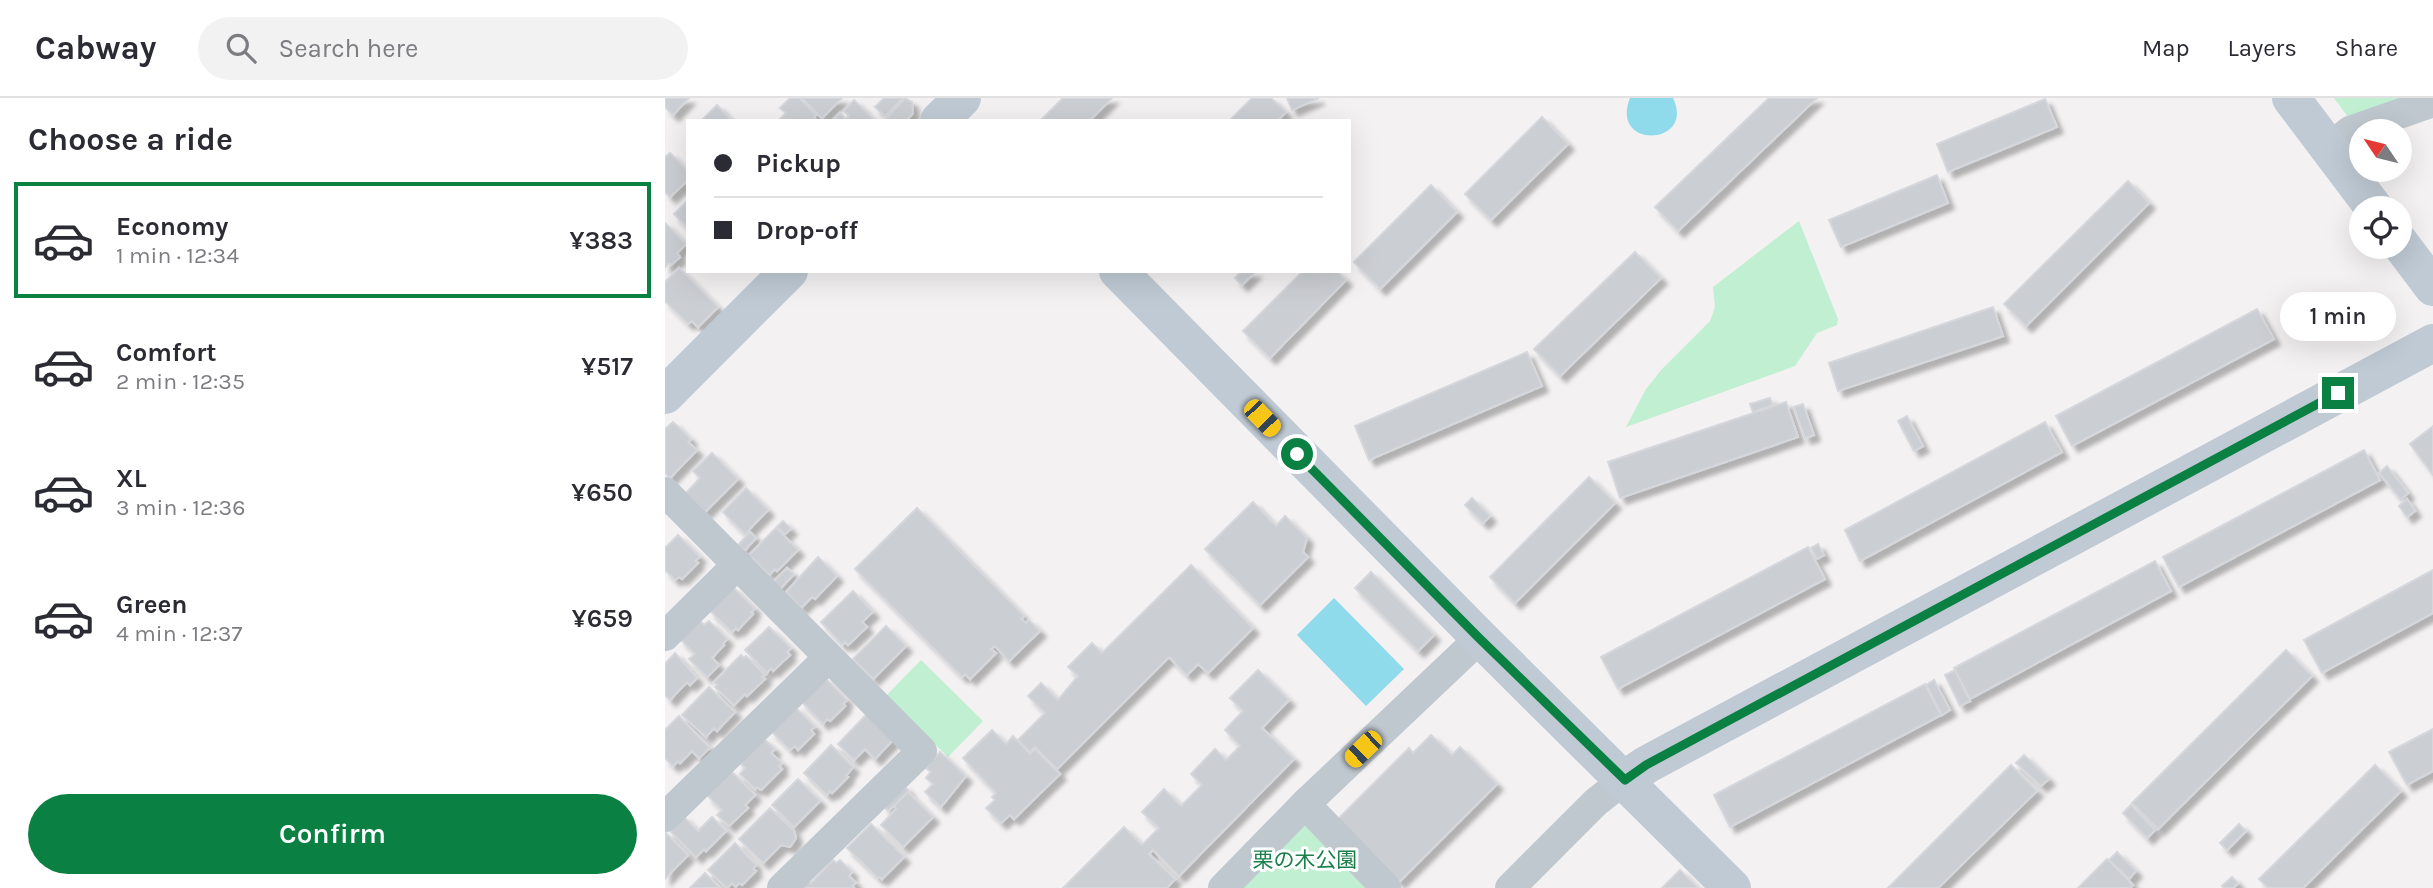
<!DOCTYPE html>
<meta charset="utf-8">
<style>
body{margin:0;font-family:Karla,"Noto Sans JP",sans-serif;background:#f2f2f3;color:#2b2b33;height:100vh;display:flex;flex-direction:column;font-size:26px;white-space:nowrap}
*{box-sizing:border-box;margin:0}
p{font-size:23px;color:#7c7c81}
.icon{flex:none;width:38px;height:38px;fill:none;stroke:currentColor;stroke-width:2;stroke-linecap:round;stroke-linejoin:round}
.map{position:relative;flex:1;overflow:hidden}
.side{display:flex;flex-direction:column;background:#fff;width:665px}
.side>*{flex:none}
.banner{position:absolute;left:21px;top:21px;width:665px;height:154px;border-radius:0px;box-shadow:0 7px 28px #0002;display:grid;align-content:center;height:154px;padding:0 28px;background:#fff}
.needle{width:46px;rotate:305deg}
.tools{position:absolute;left:1684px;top:21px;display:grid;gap:14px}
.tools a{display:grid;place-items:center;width:63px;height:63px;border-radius:50%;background:#fff;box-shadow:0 7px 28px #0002;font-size:35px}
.end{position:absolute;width:32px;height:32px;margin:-16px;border:9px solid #0b8043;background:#fff;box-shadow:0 0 0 4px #fff}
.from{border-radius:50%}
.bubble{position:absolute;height:49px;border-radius:24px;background:#fff;box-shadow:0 7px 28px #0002;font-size:23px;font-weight:600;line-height:49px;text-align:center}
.car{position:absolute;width:21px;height:42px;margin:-21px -10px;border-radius:9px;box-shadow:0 0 5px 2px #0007;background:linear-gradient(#f5c518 24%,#345 0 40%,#f5c518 0 76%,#345 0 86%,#f5c518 0)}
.banner b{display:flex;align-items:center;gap:24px;height:66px;font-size:26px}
.banner b+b{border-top:2px solid #e1e1e2}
.banner i{width:18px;height:18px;background:#2b2b33}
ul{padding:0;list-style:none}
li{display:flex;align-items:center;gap:21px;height:116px;margin:0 14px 10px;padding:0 14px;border:4px solid transparent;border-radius:0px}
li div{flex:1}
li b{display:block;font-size:26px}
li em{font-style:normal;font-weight:600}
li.current{border-color:#0b8043}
li>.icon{width:63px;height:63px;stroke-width:1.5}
h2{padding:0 28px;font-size:32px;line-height:84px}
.primary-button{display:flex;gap:14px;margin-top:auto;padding:14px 28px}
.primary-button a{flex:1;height:80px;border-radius:42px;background:#0b8043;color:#fff;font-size:28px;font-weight:600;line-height:80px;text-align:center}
header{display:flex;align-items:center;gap:42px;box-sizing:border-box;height:98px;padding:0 35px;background:#fff;border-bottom:2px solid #e1e1e2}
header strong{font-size:33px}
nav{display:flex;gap:38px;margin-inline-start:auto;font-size:24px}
.search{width:490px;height:63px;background:#f2f2f3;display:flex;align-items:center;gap:18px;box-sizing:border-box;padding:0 24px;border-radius:38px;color:#7c7c81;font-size:26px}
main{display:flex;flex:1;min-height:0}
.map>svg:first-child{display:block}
.green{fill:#c1efd2}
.water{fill:#8fdaeb}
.building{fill:#cbced3;stroke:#d5d7dc;stroke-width:2;filter:url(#shadow)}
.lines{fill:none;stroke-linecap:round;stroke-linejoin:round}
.street{stroke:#bfc8cf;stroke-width:30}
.secondary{stroke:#bfcad4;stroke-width:38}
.route{stroke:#0b8043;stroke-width:9}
.labels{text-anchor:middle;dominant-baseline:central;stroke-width:6;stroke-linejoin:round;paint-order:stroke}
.park-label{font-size:21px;fill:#1a7f4a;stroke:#fff}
</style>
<header>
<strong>Cabway</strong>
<div class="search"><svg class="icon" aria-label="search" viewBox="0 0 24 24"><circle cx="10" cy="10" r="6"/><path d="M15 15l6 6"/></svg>Search here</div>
<nav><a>Map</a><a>Layers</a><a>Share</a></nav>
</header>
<main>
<section class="side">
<h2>Choose a ride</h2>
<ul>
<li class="current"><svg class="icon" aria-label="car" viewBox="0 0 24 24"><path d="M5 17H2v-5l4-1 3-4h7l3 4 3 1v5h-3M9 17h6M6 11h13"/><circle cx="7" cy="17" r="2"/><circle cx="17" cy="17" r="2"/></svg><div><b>Economy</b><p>1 min · 12:34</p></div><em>¥383</em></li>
<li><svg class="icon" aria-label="car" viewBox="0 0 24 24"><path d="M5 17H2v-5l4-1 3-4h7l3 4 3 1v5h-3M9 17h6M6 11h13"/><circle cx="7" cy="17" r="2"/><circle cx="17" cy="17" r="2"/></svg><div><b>Comfort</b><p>2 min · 12:35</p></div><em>¥517</em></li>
<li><svg class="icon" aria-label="car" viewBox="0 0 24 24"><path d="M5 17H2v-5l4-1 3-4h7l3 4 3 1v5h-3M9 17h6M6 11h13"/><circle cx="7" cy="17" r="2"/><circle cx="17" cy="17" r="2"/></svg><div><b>XL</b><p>3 min · 12:36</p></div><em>¥650</em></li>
<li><svg class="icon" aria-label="car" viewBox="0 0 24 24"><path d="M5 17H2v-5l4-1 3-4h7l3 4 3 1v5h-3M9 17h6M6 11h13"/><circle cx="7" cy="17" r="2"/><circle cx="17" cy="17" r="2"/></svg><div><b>Green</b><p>4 min · 12:37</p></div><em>¥659</em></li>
</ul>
<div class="primary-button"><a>Confirm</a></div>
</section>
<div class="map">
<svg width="1768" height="790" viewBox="0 0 1768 790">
<defs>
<filter id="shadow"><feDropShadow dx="6" dy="6" stdDeviation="2" flood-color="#0004"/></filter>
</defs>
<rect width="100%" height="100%" fill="#f3f1f1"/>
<g class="green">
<polygon points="1669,0 1738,0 1683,19"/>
<polygon points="1134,123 1173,221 1172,227 1152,235 1130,268 961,329 981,291 997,271 1045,223 1050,209 1048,189"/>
<polygon points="256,562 318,623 283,659 221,598"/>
<polygon points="635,728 647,729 708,790 574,790"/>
</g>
<g class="water">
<path d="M965 0H1008C1031 48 944 52 965 0Z"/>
<polygon points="669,500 739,571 701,608 632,537"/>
</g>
<g class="building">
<polygon points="0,0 24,0 8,17 0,9"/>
<polygon points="125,0 134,0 151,17 149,19 151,22 113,23 121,15 115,10"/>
<polygon points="137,0 177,0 157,20"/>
<polygon points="219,0 238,0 220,18 210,9"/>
<polygon points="240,0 247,4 248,15 241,23 219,23"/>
<polygon points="398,0 447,0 424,23 375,23"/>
<polygon points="587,0 606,0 621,14 612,23 564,23"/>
<polygon points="622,0 654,0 627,12"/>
<polygon points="1104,0 1152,0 1013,133 990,109"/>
<polygon points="1380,1 1392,29 1283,74 1272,46"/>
<polygon points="189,2 210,23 167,23 175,15 181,21 184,18 179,13"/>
<polygon points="52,7 67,23 36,23"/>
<polygon points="877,19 903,46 826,122 800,96"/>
<polygon points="5,55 23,73 23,82 5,99 0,94 0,59"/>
<polygon points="1272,77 1283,105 1176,149 1164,122"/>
<polygon points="1463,83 1484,105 1361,228 1339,206"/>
<polygon points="766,87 792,114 715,191 689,164"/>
<polygon points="23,102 23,130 9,116"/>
<polygon points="0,125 21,146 12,155 15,159 6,167 4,165 0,169"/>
<polygon points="970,154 996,180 895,278 869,251"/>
<polygon points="14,170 53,209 33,229 27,223 23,226 0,203 0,184"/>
<polygon points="577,173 590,174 577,187 570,180"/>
<polygon points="638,173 672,173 681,182 605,260 578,233"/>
<polygon points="1328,209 1338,238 1173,293 1164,265"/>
<polygon points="1592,211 1609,241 1407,348 1391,318"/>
<polygon points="862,254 877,288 704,362 690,328"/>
<polygon points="1105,300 1108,307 1088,314 1085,306"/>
<polygon points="1121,304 1133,339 955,400 943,364"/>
<polygon points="1138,306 1149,337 1140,340 1129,309"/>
<polygon points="1242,318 1258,348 1249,353 1233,323"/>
<polygon points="8,324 26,341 23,344 32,352 5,380 0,375 0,331"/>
<polygon points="1380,324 1397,354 1195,463 1180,432"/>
<polygon points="1768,328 1768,377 1745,346"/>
<polygon points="1699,352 1715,382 1514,489 1498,459"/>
<polygon points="47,355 73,381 40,414 21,395 35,380 28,373"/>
<polygon points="1722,368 1743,395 1736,402 1714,375"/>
<polygon points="924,379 950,405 850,505 825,479"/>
<polygon points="81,390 103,412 80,436 58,414"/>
<polygon points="807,400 825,418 818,425 800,407"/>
<polygon points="1742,401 1750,413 1742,419 1734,408"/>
<polygon points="588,404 611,428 620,418 642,440 638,454 643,459 595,507 540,451"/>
<polygon points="252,410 359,518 356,521 361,525 364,522 375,533 344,563 330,548 326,551 331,555 305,581 300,576 297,579 190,471"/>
<polygon points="118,423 126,431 120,436 112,429"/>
<polygon points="111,430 133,452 112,473 110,471 104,477 84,457"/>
<polygon points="85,434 91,440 79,453 73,447"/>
<polygon points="13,437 35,459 30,463 33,465 17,481 14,479 10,482 0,472 0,450"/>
<polygon points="1153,446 1159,457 1152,461 1146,450"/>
<polygon points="1143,449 1160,481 953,591 936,559"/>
<polygon points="153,459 172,478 150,501 147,499 136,510 121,494"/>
<polygon points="1490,463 1506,493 1305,601 1289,570"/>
<polygon points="526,467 588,530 543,575 533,566 522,577 504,559 392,671 370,649 365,654 353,642 380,615 363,598 376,585 393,602 413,578 403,569 427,545 437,555"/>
<polygon points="122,470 129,476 115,491 108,484"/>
<polygon points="1768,472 1768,515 1657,575 1639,542"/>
<polygon points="706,474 769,537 753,553 690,490"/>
<polygon points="68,489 90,511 86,514 88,516 73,532 71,530 67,534 45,513"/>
<polygon points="188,493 208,514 197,524 202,529 183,547 180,544 177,547 156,524"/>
<polygon points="34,522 39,527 44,523 62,541 58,546 59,547 47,560 54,567 42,579 24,561 30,556 15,541"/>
<polygon points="221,528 241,548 208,581 188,561"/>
<polygon points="104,529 126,550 122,554 125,557 108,573 106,570 102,575 80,552"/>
<polygon points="1621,552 1647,578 1493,731 1467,705"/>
<polygon points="10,555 32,580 25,587 22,584 5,602 0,597 0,566"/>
<polygon points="76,557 79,560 81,558 100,577 97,579 100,581 82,598 80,596 69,607 50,589 52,587 49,584"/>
<polygon points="593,572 624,602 597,630 629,661 514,778 488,752 484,756 510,781 502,790 398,790 459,729 477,747 494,730 477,714 499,691 516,708 537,687 526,676 550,651 561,662 575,648 560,632 578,613 565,600"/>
<polygon points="1290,572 1305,603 1295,608 1280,577"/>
<polygon points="160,580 182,602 178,606 180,608 165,623 162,621 158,626 136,603"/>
<polygon points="1269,582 1285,612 1277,617 1261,587"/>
<polygon points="1260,586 1276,617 1065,729 1049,697"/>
<polygon points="44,589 70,614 52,633 49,630 41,639 17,617"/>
<polygon points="130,609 150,629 146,632 149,636 133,652 130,648 125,652 106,633"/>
<polygon points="202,616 228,642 210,661 200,651 189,662 173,646"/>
<polygon points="14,618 45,650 34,660 27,653 15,665 13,663 8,668 0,660 0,632"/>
<polygon points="1768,631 1768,673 1742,687 1724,654"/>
<polygon points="327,632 341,646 348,638 365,656 370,651 395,676 349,721 345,717 336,725 321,710 330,702 327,699 331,695 298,660"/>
<polygon points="766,637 787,657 795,649 832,686 734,784 672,722 744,650 748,655"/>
<polygon points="99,641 110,651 106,655 117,665 114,668 117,671 96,692 92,689 90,691 75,676 80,670 73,663"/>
<polygon points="166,647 188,669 181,678 183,679 167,695 165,693 162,697 139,675"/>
<polygon points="275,654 301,678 276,709 260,694 268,686 261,680 266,674 261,670"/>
<polygon points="1359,657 1384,681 1376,688 1351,665"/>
<polygon points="1346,667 1372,693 1273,790 1223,790"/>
<polygon points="1710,667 1736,693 1638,790 1603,790 1594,781"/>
<polygon points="66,673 90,697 80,707 83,710 64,728 52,717 57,712 42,697"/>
<polygon points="133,681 155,703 129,729 107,707"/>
<polygon points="238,687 244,693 223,713 218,707"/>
<polygon points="243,694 268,719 238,749 216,727 231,711 229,708"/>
<polygon points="1466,707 1490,732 1482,740 1458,715"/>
<polygon points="105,710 129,733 131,740 125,749 116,747 98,765 74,741"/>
<polygon points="18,718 33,733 47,719 61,733 41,753 39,751 31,759 4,732"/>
<polygon points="206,726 239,759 217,781 215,779 213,780 182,750"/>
<polygon points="1574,726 1581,733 1562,752 1555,745"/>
<polygon points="0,734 23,757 0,781"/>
<polygon points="70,745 91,767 88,771 91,773 77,787 74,785 71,789 67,785 62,790 43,772"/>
<polygon points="1452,754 1471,773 1464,781 1444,762"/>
<polygon points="1442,761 1468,787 1465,790 1413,790"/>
<polygon points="168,762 171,765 175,762 187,774 184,778 191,785 187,788 189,790 136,790 144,783 146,785"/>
<polygon points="1015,772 1033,790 997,790"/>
<polygon points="40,775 55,790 25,790"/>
<polygon points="1567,779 1573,785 1568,790 1559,790 1557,788"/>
</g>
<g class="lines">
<g class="street">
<polyline points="1663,50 1685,33 1768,4"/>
<polyline points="0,394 257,653 117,790"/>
<polyline points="0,538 73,466"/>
<polyline points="640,706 721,790"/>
<polyline points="0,719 163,560"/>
<polyline points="558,790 640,706 815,540"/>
<polyline points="845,790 931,704 959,682"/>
</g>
<g class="secondary">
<polyline points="1626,0 1709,110"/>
<polyline points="274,23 297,0"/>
<polyline points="1734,144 1768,189"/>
<polyline points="453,173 815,540 1067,790"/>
<polyline points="0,297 124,173"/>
<polyline points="959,682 981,667 1768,245"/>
</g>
</g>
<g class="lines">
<polyline class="route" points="632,356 814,540 960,682 981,667 1673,295"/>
</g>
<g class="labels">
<g class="park-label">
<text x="640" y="762">栗の木公園</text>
</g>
</g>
</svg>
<div class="tools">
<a><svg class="needle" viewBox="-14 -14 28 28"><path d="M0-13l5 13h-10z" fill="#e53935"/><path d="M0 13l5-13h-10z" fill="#7c7c81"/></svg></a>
<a><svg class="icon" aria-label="locate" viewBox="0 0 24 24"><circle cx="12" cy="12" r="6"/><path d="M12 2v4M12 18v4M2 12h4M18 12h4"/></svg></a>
</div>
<i class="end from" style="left:632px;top:356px"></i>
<i class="end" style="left:1673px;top:295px"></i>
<div class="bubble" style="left:1615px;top:194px;width:116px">1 min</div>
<i class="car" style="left:597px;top:320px;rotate:136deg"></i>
<i class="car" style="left:698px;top:651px;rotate:226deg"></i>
<div class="banner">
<b><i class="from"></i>Pickup</b>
<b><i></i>Drop-off</b>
</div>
</div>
</main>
